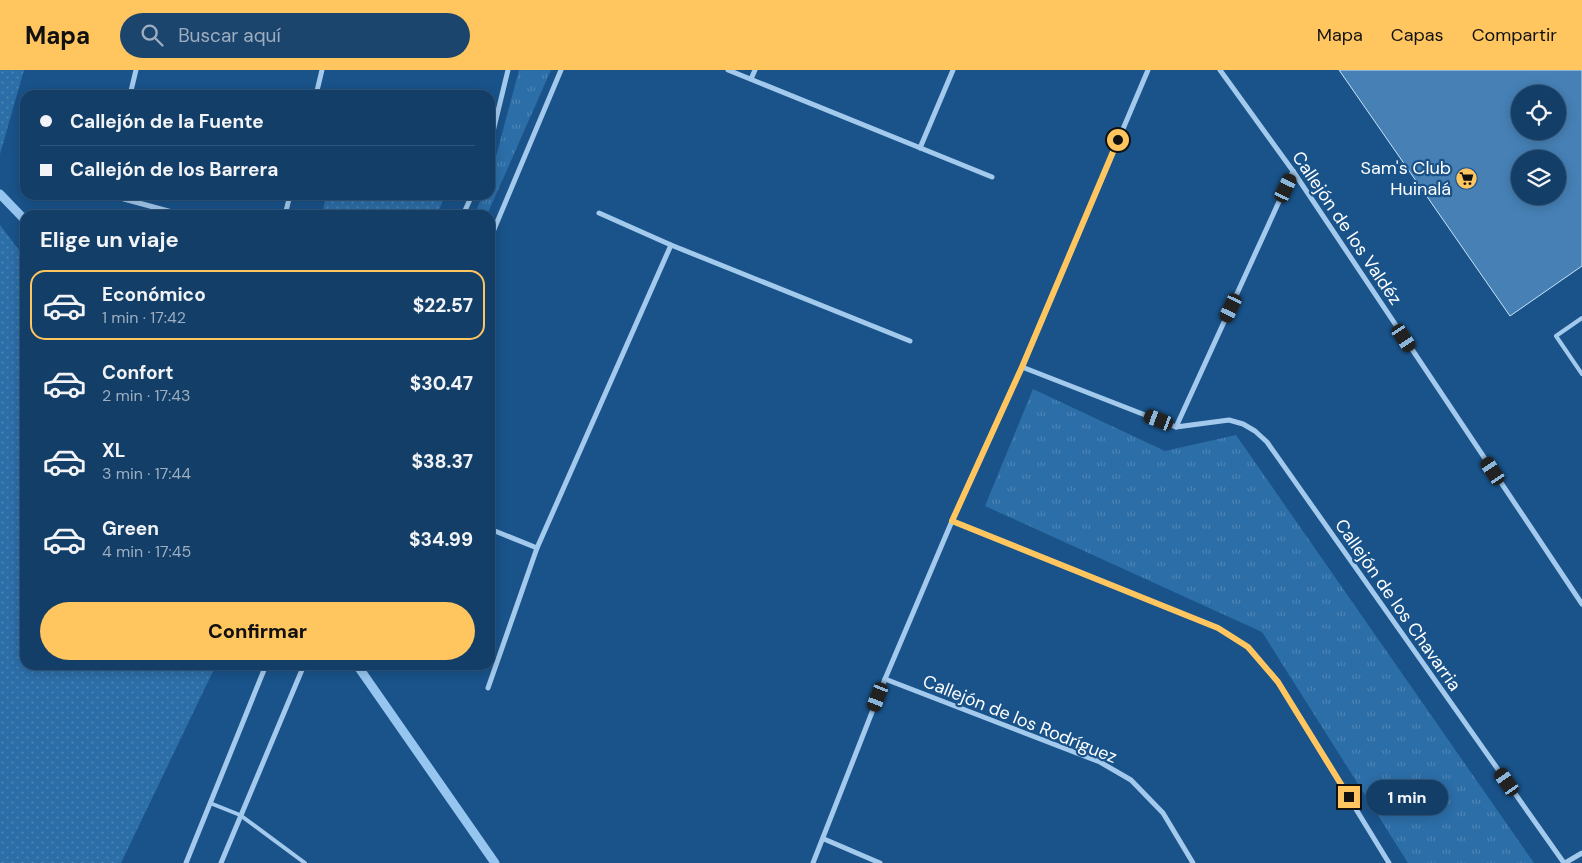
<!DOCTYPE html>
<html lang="es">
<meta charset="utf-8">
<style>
body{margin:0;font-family:"DM Sans",sans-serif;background:#1c456e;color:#f1f3f6;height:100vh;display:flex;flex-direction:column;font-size:19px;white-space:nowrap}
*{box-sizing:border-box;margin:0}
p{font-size:16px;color:#9daec0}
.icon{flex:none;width:28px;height:28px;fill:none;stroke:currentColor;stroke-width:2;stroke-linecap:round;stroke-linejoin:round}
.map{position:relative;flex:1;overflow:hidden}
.drawer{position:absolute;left:20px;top:140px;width:475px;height:460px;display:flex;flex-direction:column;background:#133e68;border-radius:15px;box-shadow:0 2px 12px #0003,0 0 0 1px #32577c}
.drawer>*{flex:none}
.top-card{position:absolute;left:20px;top:20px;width:475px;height:110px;border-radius:15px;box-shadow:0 2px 12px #0003,0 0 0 1px #32577c;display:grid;align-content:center;height:110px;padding:0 20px;background:#133e68}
.tools{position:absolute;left:1511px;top:15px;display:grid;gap:10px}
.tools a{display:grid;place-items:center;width:55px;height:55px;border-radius:50%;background:#133e68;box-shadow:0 2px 12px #0003,0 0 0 1px #32577c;font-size:25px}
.end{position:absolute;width:22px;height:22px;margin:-11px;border:6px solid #ffc55f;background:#111;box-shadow:0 0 0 2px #111}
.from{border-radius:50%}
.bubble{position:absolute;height:35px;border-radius:18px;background:#133e68;box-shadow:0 2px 12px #0003,0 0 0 1px #32577c;font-size:16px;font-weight:800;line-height:35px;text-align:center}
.car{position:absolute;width:15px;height:30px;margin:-15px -8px;border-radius:6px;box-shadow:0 0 4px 1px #0007;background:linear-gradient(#222 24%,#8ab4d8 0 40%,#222 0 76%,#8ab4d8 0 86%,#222 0)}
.top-card b{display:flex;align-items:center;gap:18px;height:48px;font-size:19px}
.top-card b+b{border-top:1px solid #32577c}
.top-card i{width:12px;height:12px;background:#f1f3f6}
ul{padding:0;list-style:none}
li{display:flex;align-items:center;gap:15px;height:70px;margin:0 10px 8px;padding:0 10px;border:2px solid transparent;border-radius:15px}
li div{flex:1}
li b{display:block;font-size:19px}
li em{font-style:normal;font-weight:800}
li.on{border-color:#ffc55f}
li>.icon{width:45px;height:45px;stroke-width:1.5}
h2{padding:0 20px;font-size:22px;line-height:60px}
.primary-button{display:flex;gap:10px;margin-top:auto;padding:10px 20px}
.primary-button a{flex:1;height:58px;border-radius:30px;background:#ffc55f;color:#111;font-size:20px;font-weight:800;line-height:58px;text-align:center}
header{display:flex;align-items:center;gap:30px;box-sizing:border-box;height:70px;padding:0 25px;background:#ffc55f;color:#111}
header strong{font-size:24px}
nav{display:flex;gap:28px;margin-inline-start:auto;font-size:18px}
.search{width:350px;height:45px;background:#1c456e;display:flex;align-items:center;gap:12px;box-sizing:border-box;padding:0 18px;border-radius:28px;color:#9daec0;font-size:19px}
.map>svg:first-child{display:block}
.grass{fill:url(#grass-dots)}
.park{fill:url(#park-tufts)}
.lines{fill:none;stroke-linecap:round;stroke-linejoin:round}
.stream{stroke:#96c6f0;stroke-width:9}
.building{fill:#4680b5;stroke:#c9e3fa;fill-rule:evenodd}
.lane{stroke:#a3caed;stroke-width:4}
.street{stroke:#a3caed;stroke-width:5}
.route{stroke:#ffc55f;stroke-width:6}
.labels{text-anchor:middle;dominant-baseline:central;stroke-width:4.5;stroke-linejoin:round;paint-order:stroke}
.poi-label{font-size:18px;fill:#fff;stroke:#19538a;text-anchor:end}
.street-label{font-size:18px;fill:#fff;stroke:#19538a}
</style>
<header>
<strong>Mapa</strong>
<div class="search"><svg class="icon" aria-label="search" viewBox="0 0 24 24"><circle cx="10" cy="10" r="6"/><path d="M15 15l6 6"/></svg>Buscar aquí</div>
<nav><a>Mapa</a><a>Capas</a><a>Compartir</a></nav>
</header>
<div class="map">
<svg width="1582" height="793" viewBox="0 0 1582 793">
<defs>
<pattern id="grass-dots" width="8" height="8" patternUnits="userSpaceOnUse" patternTransform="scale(1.25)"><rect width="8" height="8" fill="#2c6ea8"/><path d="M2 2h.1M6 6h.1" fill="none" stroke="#4c84b5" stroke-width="1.8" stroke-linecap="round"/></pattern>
<pattern id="park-tufts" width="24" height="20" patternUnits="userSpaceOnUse" patternTransform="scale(1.25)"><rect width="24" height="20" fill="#2c6ea8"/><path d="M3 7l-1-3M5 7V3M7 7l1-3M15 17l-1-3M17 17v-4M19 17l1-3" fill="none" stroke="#4c84b5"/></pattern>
</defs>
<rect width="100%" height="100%" fill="#19538a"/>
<g class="grass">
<polygon points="0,0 24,0 0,84"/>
<polygon points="326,125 445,125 437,145 322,145"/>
<polygon points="0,155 25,188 25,595 216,595 121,793 0,793"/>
</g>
<g class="park">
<polygon points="519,0 551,0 487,145 474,145 483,125 490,125 490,109"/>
<polygon points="1033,319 1165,381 1236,365 1534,793 1408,793 1262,562 985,436"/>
</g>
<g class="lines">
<g class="stream">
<polyline points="0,124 25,150"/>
<polyline points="357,595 495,793"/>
</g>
</g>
<path class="building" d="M1339 0H1582V196L1510 246ZM1520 24H1558V61H1520ZM1520 89H1558V126H1520Z"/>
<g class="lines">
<g class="lane">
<polyline points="1582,248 1556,266 1582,304"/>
<polyline points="210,733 240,745 305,793"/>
</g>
<g class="street">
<polyline points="728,0 992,107"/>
<polyline points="1220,0 1293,101 1582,534"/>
<polyline points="751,9 755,0"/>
<polyline points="130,25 136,0"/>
<polyline points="316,25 322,0"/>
<polyline points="490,74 508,0"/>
<polyline points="920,78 953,0"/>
<polyline points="119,125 124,129 183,145"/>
<polyline points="599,143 671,175 910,271"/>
<polyline points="285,145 290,125"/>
<polyline points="463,145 472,125"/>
<polyline points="490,169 561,0"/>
<polyline points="1022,297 1176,357 1229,350 1243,354 1255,361 1267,372 1564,793"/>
<polyline points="1176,357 1293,101"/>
<polyline points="952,451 1218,558 1248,577 1278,612 1389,793"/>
<polyline points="490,459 537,478"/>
<polyline points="885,609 1100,692 1131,710 1163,743 1193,793"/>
<polyline points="488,618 537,478 671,175"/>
<polyline points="824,769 880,793"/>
<polyline points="186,793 266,595"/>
<polyline points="221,793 304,595"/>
<polyline points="813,793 885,609 952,451 1022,297 1148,0"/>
<polyline points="1565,793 1582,783"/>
</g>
</g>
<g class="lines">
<polyline class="route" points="1118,70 1022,297 952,451 1218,558 1248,577 1278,612 1349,727"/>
</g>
<defs>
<symbol id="supermarket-disc" viewBox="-11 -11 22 22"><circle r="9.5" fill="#ffc55f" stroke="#19538a"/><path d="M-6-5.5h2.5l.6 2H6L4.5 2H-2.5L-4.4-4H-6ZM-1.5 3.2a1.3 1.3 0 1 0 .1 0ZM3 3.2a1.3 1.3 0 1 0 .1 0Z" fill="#111"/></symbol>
</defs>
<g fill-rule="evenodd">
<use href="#supermarket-disc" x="1454" y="96" width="25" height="25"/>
</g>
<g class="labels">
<g class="poi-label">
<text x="1451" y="98">Sam's Club<tspan x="1451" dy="21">Huinalá</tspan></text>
</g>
<g class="street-label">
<text transform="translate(1347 158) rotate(56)">Callejón de los Valdéz</text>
<text transform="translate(1398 535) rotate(55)">Callejón de los Chavarria</text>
<text transform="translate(1020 649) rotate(22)">Callejón de los Rodríguez</text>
</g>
</g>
</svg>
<div class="tools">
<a><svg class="icon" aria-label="locate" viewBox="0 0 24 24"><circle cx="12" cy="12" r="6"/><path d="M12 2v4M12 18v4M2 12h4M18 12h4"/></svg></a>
<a><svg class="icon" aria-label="layers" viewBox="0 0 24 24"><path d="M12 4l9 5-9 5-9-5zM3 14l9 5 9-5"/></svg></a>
</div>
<i class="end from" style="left:1118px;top:70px"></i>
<i class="end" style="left:1349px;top:727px"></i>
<div class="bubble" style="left:1366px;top:710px;width:82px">1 min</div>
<i class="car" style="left:1286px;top:118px;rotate:25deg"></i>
<i class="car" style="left:1231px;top:238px;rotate:205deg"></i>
<i class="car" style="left:1404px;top:268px;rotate:146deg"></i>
<i class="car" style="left:1159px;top:350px;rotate:291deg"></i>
<i class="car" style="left:1493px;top:401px;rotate:326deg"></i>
<i class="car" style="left:878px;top:627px;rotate:201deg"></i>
<i class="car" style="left:1507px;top:712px;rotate:325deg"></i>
<div class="top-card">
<b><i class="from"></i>Callejón de la Fuente</b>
<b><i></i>Callejón de los Barrera</b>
</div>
<section class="drawer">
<h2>Elige un viaje</h2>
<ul>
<li class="on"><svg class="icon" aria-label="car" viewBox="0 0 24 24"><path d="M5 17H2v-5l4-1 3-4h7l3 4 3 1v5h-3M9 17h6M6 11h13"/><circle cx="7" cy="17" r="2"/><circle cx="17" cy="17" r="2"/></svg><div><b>Económico</b><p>1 min · 17:42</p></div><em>$22.57</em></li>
<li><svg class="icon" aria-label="car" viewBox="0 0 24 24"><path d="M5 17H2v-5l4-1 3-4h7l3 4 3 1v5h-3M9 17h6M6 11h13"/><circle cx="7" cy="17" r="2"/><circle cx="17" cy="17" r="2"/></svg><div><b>Confort</b><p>2 min · 17:43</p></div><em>$30.47</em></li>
<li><svg class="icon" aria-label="car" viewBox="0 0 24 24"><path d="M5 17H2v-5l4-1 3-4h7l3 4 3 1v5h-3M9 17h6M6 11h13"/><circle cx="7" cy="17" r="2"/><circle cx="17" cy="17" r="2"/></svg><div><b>XL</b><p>3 min · 17:44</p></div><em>$38.37</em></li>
<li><svg class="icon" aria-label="car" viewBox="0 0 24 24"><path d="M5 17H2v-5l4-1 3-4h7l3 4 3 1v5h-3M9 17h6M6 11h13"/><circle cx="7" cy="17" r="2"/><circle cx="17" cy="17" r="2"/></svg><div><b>Green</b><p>4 min · 17:45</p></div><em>$34.99</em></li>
</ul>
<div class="primary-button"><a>Confirmar</a></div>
</section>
</div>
